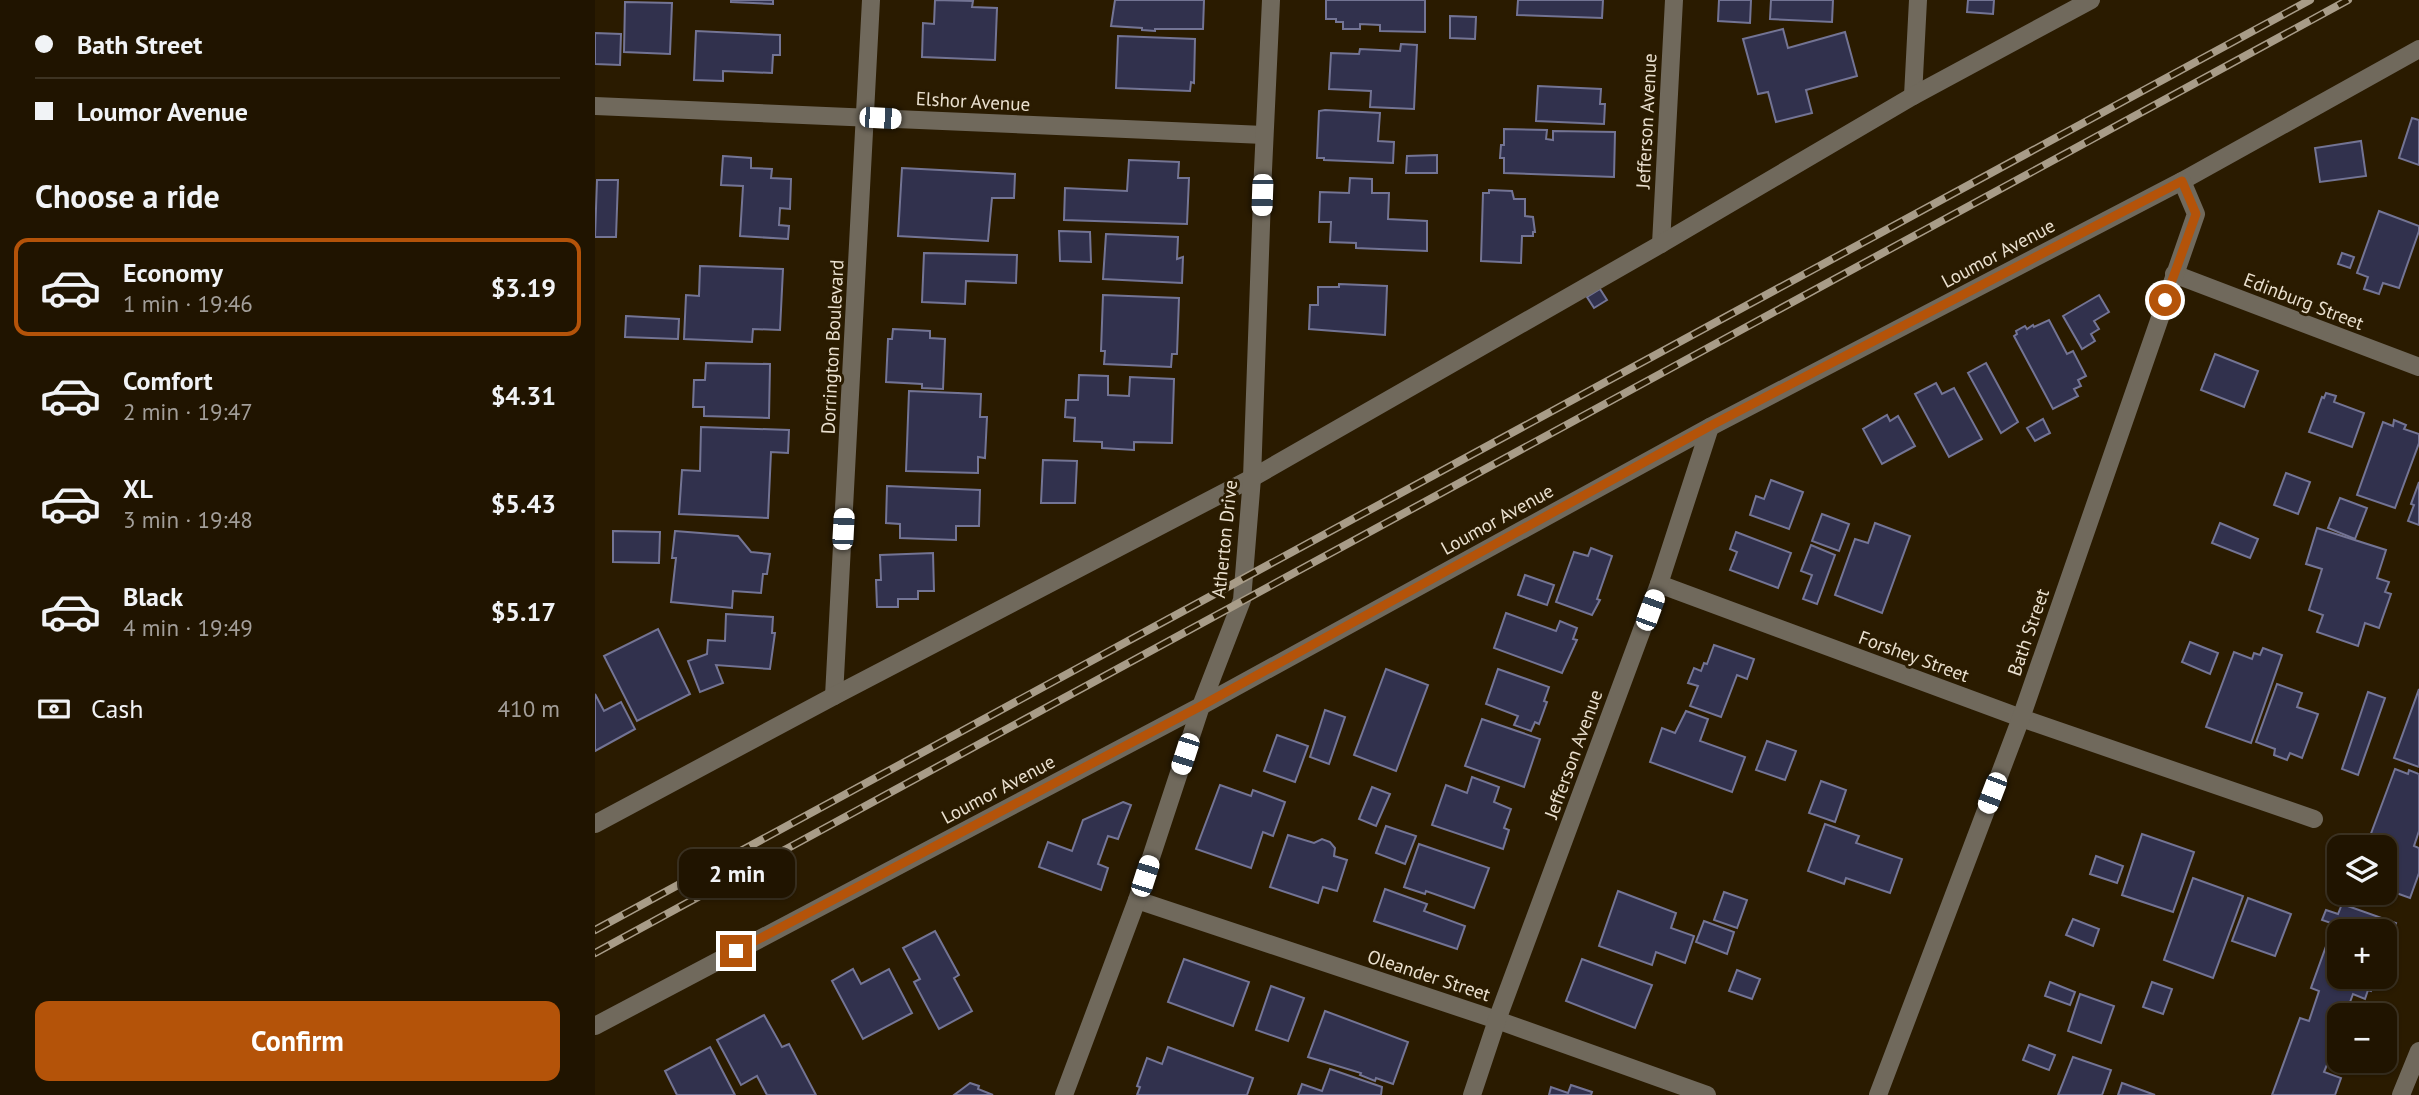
<!DOCTYPE html>
<meta charset="utf-8">
<style>
body{margin:0;font-family:"PT Sans",sans-serif;background:#2d210f;color:#f1f3f6;height:100vh;display:flex;flex-direction:column;font-size:26px;white-space:nowrap}
*{box-sizing:border-box;margin:0}
p{font-size:23px;color:#a29e99}
.icon{flex:none;width:38px;height:38px;fill:none;stroke:currentColor;stroke-width:2;stroke-linecap:round;stroke-linejoin:round}
.map{position:relative;flex:1;overflow:hidden}
.drawer{display:flex;flex-direction:column;background:#201400;width:595px}
.drawer>*{flex:none}
.banner{display:grid;align-content:center;height:154px;padding:0 35px;background:#201400}
.fabs{position:absolute;left:1732px;top:835px;display:grid;gap:14px}
.fabs a{display:grid;place-items:center;width:70px;height:70px;border-radius:14px;background:#201400;box-shadow:0 2px 5px #0004,0 0 0 2px #3d3322;font-size:35px}
.end{position:absolute;width:32px;height:32px;margin:-16px;border:9px solid #b45309;background:#fff;box-shadow:0 0 0 4px #fff}
.from{border-radius:50%}
.bubble{position:absolute;height:49px;border-radius:14px;background:#201400;box-shadow:0 2px 5px #0004,0 0 0 2px #3d3322;font-size:23px;font-weight:700;line-height:49px;text-align:center}
.car{position:absolute;width:21px;height:42px;margin:-21px -10px;border-radius:9px;box-shadow:0 0 5px 2px #0007;background:linear-gradient(#fff 24%,#345 0 40%,#fff 0 76%,#345 0 86%,#fff 0)}
.banner b{display:flex;align-items:center;gap:24px;height:66px;font-size:26px}
.banner b+b{border-top:2px solid #3d3322}
.banner i{width:18px;height:18px;background:#f1f3f6}
ul{padding:0;list-style:none}
li{display:flex;align-items:center;gap:21px;height:98px;margin:0 14px 10px;padding:0 21px;border:4px solid transparent;border-radius:14px}
li div{flex:1}
li b{display:block;font-size:26px}
li em{font-style:normal;font-weight:700}
li.current{border-color:#b45309}
li>.icon{width:63px;height:63px;stroke-width:1.5}
h2{padding:0 35px;font-size:32px;line-height:84px}
.pay{display:flex;align-items:center;gap:18px;height:77px;padding:0 35px;font-size:26px}
.pay p{margin-inline-start:auto}
.button{display:flex;gap:14px;margin-top:auto;padding:14px 35px}
.button a{flex:1;height:80px;border-radius:14px;background:#b45309;color:#fff;font-size:28px;font-weight:700;line-height:80px;text-align:center}
main{display:flex;flex:1;min-height:0}
.map>svg:first-child{display:block}
.building{fill:#31314d;stroke:#737494;stroke-width:2}
.lines{fill:none;stroke-linecap:round;stroke-linejoin:round}
.minor{stroke:#70695c;stroke-width:18}
.rail-casing{stroke:#a89c88;stroke-width:8}
.rail{stroke:#2a1b00;stroke-width:5;stroke-dasharray:16;stroke-linecap:butt}
.route{stroke:#b45309;stroke-width:9}
.labels{text-anchor:middle;dominant-baseline:central;stroke-width:6;stroke-linejoin:round;paint-order:stroke}
.street-label{font-size:19px;fill:#eae0cf;stroke:#2a1b00}
</style>
<main>
<section class="drawer">
<div class="banner">
<b><i class="from"></i>Bath Street</b>
<b><i></i>Loumor Avenue</b>
</div>
<h2>Choose a ride</h2>
<ul>
<li class="current"><svg class="icon" aria-label="car" viewBox="0 0 24 24"><path d="M5 17H2v-5l4-1 3-4h7l3 4 3 1v5h-3M9 17h6M6 11h13"/><circle cx="7" cy="17" r="2"/><circle cx="17" cy="17" r="2"/></svg><div><b>Economy</b><p>1 min · 19:46</p></div><em>$3.19</em></li>
<li><svg class="icon" aria-label="car" viewBox="0 0 24 24"><path d="M5 17H2v-5l4-1 3-4h7l3 4 3 1v5h-3M9 17h6M6 11h13"/><circle cx="7" cy="17" r="2"/><circle cx="17" cy="17" r="2"/></svg><div><b>Comfort</b><p>2 min · 19:47</p></div><em>$4.31</em></li>
<li><svg class="icon" aria-label="car" viewBox="0 0 24 24"><path d="M5 17H2v-5l4-1 3-4h7l3 4 3 1v5h-3M9 17h6M6 11h13"/><circle cx="7" cy="17" r="2"/><circle cx="17" cy="17" r="2"/></svg><div><b>XL</b><p>3 min · 19:48</p></div><em>$5.43</em></li>
<li><svg class="icon" aria-label="car" viewBox="0 0 24 24"><path d="M5 17H2v-5l4-1 3-4h7l3 4 3 1v5h-3M9 17h6M6 11h13"/><circle cx="7" cy="17" r="2"/><circle cx="17" cy="17" r="2"/></svg><div><b>Black</b><p>4 min · 19:49</p></div><em>$5.17</em></li>
</ul>
<div class="pay"><svg class="icon" aria-label="cash" viewBox="0 0 24 24"><path d="M3 7h18v10H3z"/><circle cx="12" cy="12" r="2"/></svg>Cash<p>410 m</p></div>
<div class="button"><a>Confirm</a></div>
</section>
<div class="map">
<svg width="1824" height="1095" viewBox="0 0 1824 1095">
<rect width="100%" height="100%" fill="#2a1b00"/>
<g class="building">
<polygon points="136,0 178,0 178,4 136,2"/>
<polygon points="340,0 378,1 377,7 402,8 400,60 327,57 328,23 339,24"/>
<polygon points="520,0 609,0 608,29 560,29 560,31 547,30 547,28 516,26"/>
<polygon points="731,0 830,0 830,32 785,31 785,25 765,24 765,29 748,29 748,22 741,22 741,19 731,19"/>
<polygon points="923,0 1008,0 1007,18 922,15"/>
<polygon points="1124,0 1156,0 1155,23 1123,21"/>
<polygon points="1176,0 1238,0 1237,22 1175,19"/>
<polygon points="1373,0 1399,0 1398,14 1372,12"/>
<polygon points="30,2 77,3 75,54 29,52"/>
<polygon points="855,16 881,17 880,39 855,38"/>
<polygon points="1188,29 1193,48 1250,32 1262,76 1211,90 1217,113 1181,122 1173,92 1163,94 1148,39"/>
<polygon points="101,31 185,35 185,55 178,55 177,73 128,71 128,81 99,80"/>
<polygon points="0,33 26,34 25,65 0,64"/>
<polygon points="523,36 600,39 599,83 596,82 595,91 521,88"/>
<polygon points="806,44 822,45 819,109 775,107 776,91 734,89 736,53 764,54 765,49 805,51"/>
<polygon points="943,86 1006,89 1005,104 1010,104 1009,124 941,121"/>
<polygon points="730,110 785,113 783,141 799,142 798,163 729,160 729,158 722,158 724,111"/>
<polygon points="1817,118 1824,120 1824,165 1804,158"/>
<polygon points="909,129 952,130 951,139 958,140 958,131 1020,132 1019,177 909,173 909,158 905,158 906,145 909,145"/>
<polygon points="1766,141 1771,176 1725,182 1720,148"/>
<polygon points="842,155 842,173 811,173 812,156"/>
<polygon points="128,156 156,158 156,168 177,169 176,178 196,179 195,209 185,208 184,225 194,226 193,239 145,236 148,186 126,185"/>
<polygon points="534,160 584,162 583,178 594,178 592,224 469,220 470,188 532,191"/>
<polygon points="307,168 420,174 419,198 397,198 393,241 303,236"/>
<polygon points="755,178 777,179 777,193 794,193 793,219 832,221 832,251 761,248 761,243 735,242 736,222 724,222 725,192 754,193"/>
<polygon points="2,180 23,180 21,237 0,237"/>
<polygon points="894,190 917,191 919,199 930,199 930,216 938,217 940,232 938,232 938,236 927,236 926,263 886,261 888,193 894,193"/>
<polygon points="1784,211 1824,226 1824,231 1804,288 1788,283 1784,294 1769,289 1773,277 1762,273"/>
<polygon points="464,231 495,232 496,262 465,261"/>
<polygon points="511,234 583,237 582,259 588,257 587,283 508,279"/>
<polygon points="329,253 422,255 421,283 371,281 370,304 327,302"/>
<polygon points="1747,253 1759,257 1755,268 1743,264"/>
<polygon points="105,266 188,269 185,330 158,329 157,342 89,339 91,295 104,296"/>
<polygon points="744,284 792,286 790,335 714,329 715,305 723,305 723,287 744,287"/>
<polygon points="1005,289 1012,300 999,308 992,297"/>
<polygon points="508,295 584,298 582,354 577,354 576,367 509,364 510,351 506,351"/>
<polygon points="1504,295 1514,312 1499,321 1504,329 1496,334 1500,341 1487,349 1468,316"/>
<polygon points="31,316 84,319 83,339 30,337"/>
<polygon points="1454,320 1472,354 1478,351 1491,376 1483,380 1486,386 1479,389 1483,396 1458,409 1419,336 1422,334 1421,331 1430,326 1432,329 1438,325 1439,327"/>
<polygon points="298,329 335,331 335,338 350,339 348,389 327,388 327,384 291,382 293,339 297,339"/>
<polygon points="1620,354 1663,371 1649,407 1606,390"/>
<polygon points="111,363 175,364 174,418 109,416 109,407 98,407 99,380 110,380"/>
<polygon points="1391,363 1423,422 1406,433 1373,373"/>
<polygon points="484,375 513,376 513,395 534,396 535,377 579,379 577,443 539,442 539,450 507,448 507,442 479,441 480,418 470,417 471,400 483,400"/>
<polygon points="1341,383 1347,394 1359,388 1387,439 1354,457 1320,394"/>
<polygon points="314,391 386,394 385,417 392,417 390,458 383,457 383,473 311,471"/>
<polygon points="1731,393 1741,396 1739,402 1769,413 1757,447 1714,432 1727,397 1729,398"/>
<polygon points="1292,415 1295,421 1303,416 1320,446 1287,464 1268,429"/>
<polygon points="1448,419 1455,433 1440,441 1432,428"/>
<polygon points="1799,420 1811,425 1809,429 1824,434 1824,443 1800,508 1762,495 1788,422 1798,426"/>
<polygon points="106,427 194,430 193,453 176,452 173,518 84,514 87,470 105,471"/>
<polygon points="448,460 482,461 480,503 446,503"/>
<polygon points="1691,473 1715,482 1703,514 1679,505"/>
<polygon points="1176,480 1208,492 1194,529 1155,515 1161,496 1169,499"/>
<polygon points="1824,482 1824,525 1813,521 1819,505 1816,504"/>
<polygon points="292,486 385,490 384,526 361,526 361,540 305,538 305,524 291,523"/>
<polygon points="1745,498 1772,508 1760,539 1733,528"/>
<polygon points="1227,514 1254,524 1244,551 1217,541"/>
<polygon points="1280,523 1315,536 1287,613 1240,595 1260,539 1273,543"/>
<polygon points="1625,523 1663,539 1655,558 1617,543"/>
<polygon points="1722,528 1791,550 1782,578 1794,582 1790,592 1796,594 1784,628 1770,623 1763,646 1722,632 1728,615 1714,610 1727,569 1711,564"/>
<polygon points="18,531 65,532 64,563 18,562"/>
<polygon points="80,531 143,536 156,552 175,554 172,574 168,574 166,593 138,591 137,608 76,602 81,558 77,558"/>
<polygon points="1141,532 1196,553 1183,588 1135,570 1142,552 1135,549"/>
<polygon points="1216,545 1240,555 1222,604 1208,599 1217,575 1206,571"/>
<polygon points="996,548 1017,556 1002,599 1005,600 997,615 961,602 979,552 993,556"/>
<polygon points="338,553 339,591 323,591 323,599 303,599 303,607 282,607 281,580 286,580 285,555"/>
<polygon points="930,575 959,585 952,605 923,595"/>
<polygon points="911,613 961,631 965,621 982,628 978,639 982,640 967,673 899,648"/>
<polygon points="131,614 178,617 177,633 180,633 175,669 121,665 128,683 105,692 93,661 112,654 113,640 130,641"/>
<polygon points="63,629 95,694 42,721 9,656"/>
<polygon points="1595,642 1623,653 1615,674 1587,662"/>
<polygon points="1119,645 1159,659 1152,679 1142,675 1126,717 1095,706 1103,686 1093,683 1099,668 1106,671 1109,663 1112,664"/>
<polygon points="1668,648 1687,655 1656,743 1611,727 1639,652 1657,659 1659,653 1665,655"/>
<polygon points="791,669 833,685 801,771 759,755"/>
<polygon points="903,669 954,687 949,701 952,702 944,724 940,722 936,731 919,725 923,716 891,704"/>
<polygon points="1682,684 1707,693 1702,707 1723,714 1707,758 1695,753 1692,760 1679,755 1680,749 1661,742"/>
<polygon points="1824,689 1824,767 1799,758"/>
<polygon points="1773,692 1790,698 1763,775 1747,769"/>
<polygon points="0,694 9,711 26,702 40,729 0,751"/>
<polygon points="730,710 750,717 734,764 715,757"/>
<polygon points="1091,711 1113,719 1105,741 1150,757 1137,792 1055,762 1067,728 1080,733"/>
<polygon points="887,719 945,739 929,787 870,766"/>
<polygon points="682,735 713,746 700,782 669,771"/>
<polygon points="1172,741 1201,751 1190,780 1161,770"/>
<polygon points="1800,769 1813,774 1814,770 1824,774 1824,831 1819,846 1824,848 1824,873 1815,898 1790,889 1790,847 1771,847"/>
<polygon points="877,777 904,787 899,802 916,809 909,828 914,830 908,849 837,825 851,785 872,793"/>
<polygon points="1226,781 1251,790 1240,822 1214,813"/>
<polygon points="625,785 656,796 658,790 690,802 678,836 668,832 656,868 601,849"/>
<polygon points="777,787 795,794 781,826 764,819"/>
<polygon points="528,802 536,805 523,839 513,836 503,864 513,868 506,890 444,867 453,842 477,851 488,820"/>
<polygon points="1230,824 1264,836 1261,843 1307,859 1295,893 1251,878 1249,884 1213,871"/>
<polygon points="791,826 821,836 810,864 781,853"/>
<polygon points="1547,834 1599,852 1578,912 1527,895"/>
<polygon points="693,835 719,843 727,839 735,842 740,848 739,856 752,860 742,891 728,887 723,903 675,887"/>
<polygon points="824,844 894,868 879,908 831,891 830,894 809,887"/>
<polygon points="1501,856 1528,866 1522,883 1495,874"/>
<polygon points="1598,878 1648,896 1618,978 1569,960"/>
<polygon points="790,889 832,904 829,911 870,926 862,949 779,921"/>
<polygon points="1023,891 1081,913 1076,928 1099,936 1090,963 1061,952 1057,965 1004,946"/>
<polygon points="1129,892 1152,900 1142,928 1119,920"/>
<polygon points="1653,898 1696,914 1680,956 1637,941"/>
<polygon points="1747,904 1801,923 1792,948 1790,931 1745,931 1745,976 1781,977 1776,991 1773,990 1770,999 1758,994 1751,1013 1758,1015 1745,1015 1745,1058 1736,1055 1729,1072 1746,1078 1740,1095 1677,1095 1705,1018 1714,1021 1724,991 1716,988 1739,924 1727,920 1731,910 1743,914"/>
<polygon points="1478,919 1504,929 1498,946 1471,935"/>
<polygon points="1109,921 1139,932 1132,954 1101,942"/>
<polygon points="340,931 364,975 359,978 377,1011 344,1029 319,982 325,979 308,948"/>
<polygon points="589,959 654,982 638,1026 573,1002"/>
<polygon points="987,959 1057,985 1040,1028 971,1001"/>
<polygon points="258,969 266,984 294,969 317,1013 268,1039 237,981"/>
<polygon points="1142,970 1165,979 1157,999 1134,991"/>
<polygon points="1455,982 1480,992 1475,1005 1450,996"/>
<polygon points="1557,982 1577,989 1568,1014 1548,1007"/>
<polygon points="676,986 709,998 693,1041 661,1030"/>
<polygon points="1485,994 1519,1006 1506,1043 1473,1031"/>
<polygon points="730,1011 813,1042 798,1084 781,1078 780,1081 765,1075 766,1073 713,1057"/>
<polygon points="169,1015 187,1047 194,1044 221,1095 172,1095 162,1076 146,1085 122,1040"/>
<polygon points="1434,1045 1460,1055 1454,1070 1428,1060"/>
<polygon points="115,1047 140,1095 82,1095 70,1071"/>
<polygon points="573,1047 658,1078 652,1095 542,1095 545,1087 542,1086 552,1058 567,1064"/>
<polygon points="1478,1057 1516,1070 1507,1095 1463,1095"/>
<polygon points="735,1069 787,1087 786,1095 703,1095 707,1084 727,1091"/>
<polygon points="375,1083 384,1086 383,1089 398,1095 359,1095"/>
<polygon points="1527,1083 1530,1084 1560,1095 1523,1095"/>
<polygon points="976,1085 997,1092 996,1095 954,1095 956,1087 973,1093"/>
</g>
<g class="lines">
<g class="minor">
<polyline points="1318,96 1323,0"/>
<polyline points="0,106 669,135"/>
<polyline points="1066,244 1079,0"/>
<polyline points="1579,274 1824,367"/>
<polyline points="1064,584 1426,718 1719,819"/>
<polyline points="239,696 276,0"/>
<polyline points="0,824 239,696 657,478 1066,244 1318,96 1496,0"/>
<polyline points="542,900 902,1020 1112,1095"/>
<polyline points="0,1026 606,706 1115,427 1587,181 1824,49"/>
<polyline points="469,1095 542,900 606,706 647,600 657,478 668,170 676,0"/>
<polyline points="877,1095 902,1020 1064,584 1115,427"/>
<polyline points="1283,1095 1426,718 1601,214 1587,181"/>
<polyline points="1806,1095 1824,1051"/>
</g>
<defs>
<g id="rail">
<polyline points="0,930 1715,0"/>
<polyline points="0,953 1753,0"/>
</g>
</defs>
<use href="#rail" class="rail-casing"/>
<use href="#rail" class="rail"/>
</g>
<g class="lines">
<polyline class="route" points="141,951 606,706 1115,426 1587,181 1601,214 1570,300"/>
</g>
<g class="labels">
<g class="street-label">
<text transform="translate(378 101) rotate(3)">Elshor Avenue</text>
<text transform="translate(1051 121) rotate(-87)">Jefferson Avenue</text>
<text transform="translate(1403 253) rotate(-28)">Loumor Avenue</text>
<text transform="translate(1709 301) rotate(21)">Edinburg Street</text>
<text transform="translate(237 347) rotate(-87)">Dorrington Boulevard</text>
<text transform="translate(902 519) rotate(-29)">Loumor Avenue</text>
<text transform="translate(629 539) rotate(-84)">Atherton Drive</text>
<text transform="translate(1433 632) rotate(-71)">Bath Street</text>
<text transform="translate(1319 656) rotate(20)">Forshey Street</text>
<text transform="translate(978 754) rotate(-70)">Jefferson Avenue</text>
<text transform="translate(403 789) rotate(-28)">Loumor Avenue</text>
<text transform="translate(834 975) rotate(18)">Oleander Street</text>
</g>
</g>
</svg>
<div class="fabs">
<a><svg class="icon" aria-label="layers" viewBox="0 0 24 24"><path d="M12 4l9 5-9 5-9-5zM3 14l9 5 9-5"/></svg></a>
<a>+</a>
<a>−</a>
</div>
<i class="end from" style="left:1570px;top:300px"></i>
<i class="end" style="left:141px;top:951px"></i>
<div class="bubble" style="left:84px;top:849px;width:116px">2 min</div>
<i class="car" style="left:285px;top:118px;rotate:93deg"></i>
<i class="car" style="left:667px;top:195px;rotate:182deg"></i>
<i class="car" style="left:248px;top:529px;rotate:3deg"></i>
<i class="car" style="left:1055px;top:610px;rotate:20deg"></i>
<i class="car" style="left:590px;top:754px;rotate:198deg"></i>
<i class="car" style="left:1397px;top:793px;rotate:201deg"></i>
<i class="car" style="left:550px;top:876px;rotate:18deg"></i>
</div>
</main>
